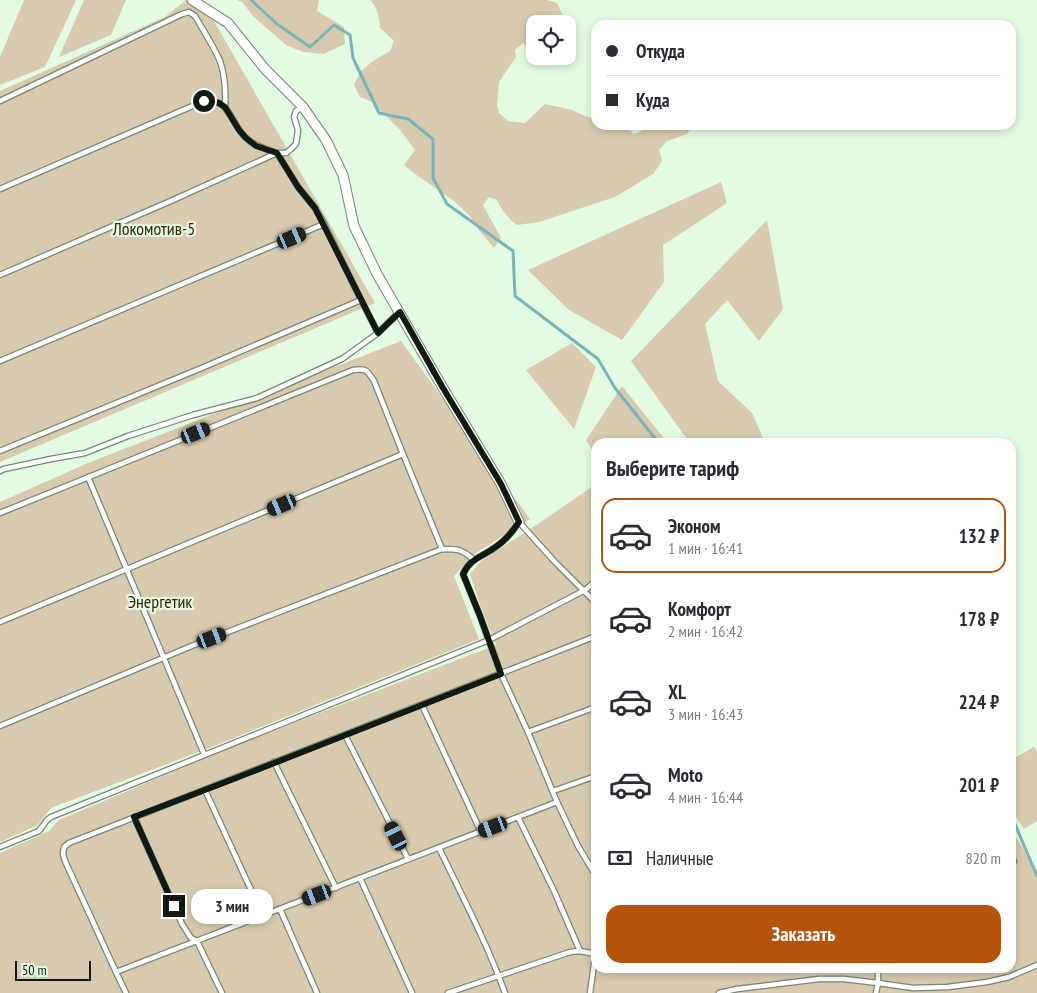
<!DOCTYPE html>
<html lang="ru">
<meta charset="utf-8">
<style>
body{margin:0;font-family:"PT Sans Narrow",sans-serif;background:#f7f7f7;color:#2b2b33;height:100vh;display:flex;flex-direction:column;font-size:19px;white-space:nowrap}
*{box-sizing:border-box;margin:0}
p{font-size:16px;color:#7c7c81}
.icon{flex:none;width:28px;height:28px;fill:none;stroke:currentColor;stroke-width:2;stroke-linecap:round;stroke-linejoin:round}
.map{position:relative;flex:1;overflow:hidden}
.sheet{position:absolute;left:591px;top:438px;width:425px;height:535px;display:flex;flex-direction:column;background:#fff;border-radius:15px;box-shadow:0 2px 8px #0003}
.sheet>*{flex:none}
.hud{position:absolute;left:591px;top:20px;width:425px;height:110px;border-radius:15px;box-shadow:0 2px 8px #0003;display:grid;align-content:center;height:110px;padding:0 15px;background:#fff}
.tools{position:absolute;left:526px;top:15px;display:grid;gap:10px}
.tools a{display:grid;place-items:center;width:50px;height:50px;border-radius:10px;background:#fff;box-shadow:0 2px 8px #0003;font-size:25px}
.scale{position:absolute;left:15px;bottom:12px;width:76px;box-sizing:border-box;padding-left:5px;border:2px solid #111911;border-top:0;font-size:14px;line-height:18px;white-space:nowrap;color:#111911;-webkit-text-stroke:4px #e4fbe3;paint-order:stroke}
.end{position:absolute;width:22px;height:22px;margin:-11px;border:6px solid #111911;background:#fff;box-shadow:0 0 0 2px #fff}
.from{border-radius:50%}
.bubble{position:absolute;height:35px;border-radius:15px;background:#fff;box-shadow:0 2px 8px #0003;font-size:16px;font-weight:700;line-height:35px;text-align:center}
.car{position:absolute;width:15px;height:30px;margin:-15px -8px;border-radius:6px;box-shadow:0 0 4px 1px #0007;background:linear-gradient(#222 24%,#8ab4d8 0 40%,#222 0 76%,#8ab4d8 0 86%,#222 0)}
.hud b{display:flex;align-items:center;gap:18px;height:48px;font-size:19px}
.hud b+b{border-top:1px solid #e1e1e2}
.hud i{width:12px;height:12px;background:#2b2b33}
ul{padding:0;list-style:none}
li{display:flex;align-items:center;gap:15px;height:75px;margin:0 10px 8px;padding:0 5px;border:2px solid transparent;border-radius:15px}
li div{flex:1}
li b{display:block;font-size:19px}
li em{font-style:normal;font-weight:700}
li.active{border-color:#b45309}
li>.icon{width:45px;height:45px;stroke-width:1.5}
h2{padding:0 15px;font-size:22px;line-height:60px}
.pay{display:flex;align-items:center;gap:12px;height:55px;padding:0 15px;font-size:19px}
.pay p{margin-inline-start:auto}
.cta{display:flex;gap:10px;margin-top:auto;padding:10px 15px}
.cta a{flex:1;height:58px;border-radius:15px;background:#b45309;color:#fff;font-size:20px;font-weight:700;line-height:58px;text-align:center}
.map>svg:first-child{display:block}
.green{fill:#d8caae}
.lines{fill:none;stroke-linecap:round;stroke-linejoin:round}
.stream{stroke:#78b4ba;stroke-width:3}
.lane-casing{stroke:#738872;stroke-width:7}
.street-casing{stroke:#738872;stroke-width:11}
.lane{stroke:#fff;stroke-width:4.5}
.street{stroke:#fff;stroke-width:9}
.route{stroke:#111911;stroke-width:6}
.labels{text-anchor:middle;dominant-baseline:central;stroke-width:4.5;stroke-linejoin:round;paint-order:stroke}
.park-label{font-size:18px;fill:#372703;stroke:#e4fbe3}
</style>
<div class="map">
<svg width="1037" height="993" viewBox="0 0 1037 993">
<rect width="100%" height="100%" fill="#e4fbe3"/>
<g class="green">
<polygon points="24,0 76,0 45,67 0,85 0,57"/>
<polygon points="84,0 126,0 111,35 59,57"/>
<polygon points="186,0 202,0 375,303 0,462 0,91 165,17"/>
<polygon points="237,0 319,0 317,11 344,27 345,44 324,54 303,52 286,45 253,16 242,2"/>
<path d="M370 0H547L557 3 563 16 562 24H535V53L523 43 515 50 516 57 499 82 497 105 499 113 508 121 525 123 545 104 572 110 585 116 596 119V125H625L634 134 643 130 645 125H693L687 134 667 141 659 150 662 161 653 174 615 197 539 222 517 225C508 218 502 211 497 200L489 197 483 205 501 238 494 248 478 229 469 215 454 201 415 174 404 165 415 150 400 130 372 102 360 97 354 85 361 71 373 61 390 51 394 41 380 28C379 17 378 8 370 0Z"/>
<polygon points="721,182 727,203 663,245 664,282 622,340 569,310 528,270"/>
<polygon points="767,220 783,309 759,341 727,300 705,324 718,381 752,413 765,442 689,442 631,361"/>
<polygon points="401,341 530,519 476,553 454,576 479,639 209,748 51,808 38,825 0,842 0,502 88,463"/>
<polygon points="572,343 596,367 574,429 526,370"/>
<polygon points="622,386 667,442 596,442 596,456 586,440"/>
<polygon points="596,484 596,968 1011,968 1011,829 1037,871 1037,993 0,993 0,853 49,831 59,820 229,748 496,645 481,608 470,574 481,561 538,524"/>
<polygon points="1034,747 1037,752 1037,821 1024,829 1011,809 1011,760"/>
</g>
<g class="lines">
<g class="stream">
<polyline points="251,0 277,24 310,47 334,25 350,35 353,58 379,113 408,119 433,139 433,178 447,204 513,251 515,296 598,359 615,388 658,442"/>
<polyline points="1011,819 1015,824 1037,876"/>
</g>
<defs>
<g id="lane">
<path d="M0 101 182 14 189 12 195 16C203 30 213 45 220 61 225 76 226 91 225 107"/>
<path d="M0 189 204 101C209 101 215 101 219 103 229 107 236 129 245 137 254 146 266 149 277 153L173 200 0 275"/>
<polyline points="324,224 361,300"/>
<polyline points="0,361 324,224 315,208 298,187 277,153 286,153 291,149 296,144 298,130 294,117 296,111 303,107"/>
<polyline points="0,451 204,367 361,300 378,333"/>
<polyline points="403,454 442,549"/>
<polyline points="0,471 4,469 51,459 85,453 128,436 193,415 257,398 342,359 378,333 399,312"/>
<polyline points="88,477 204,754"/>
<path d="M0 513 353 370C366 368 367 370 374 381L403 454 0 622"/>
<path d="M596 603 555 562 519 522C513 531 506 540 497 546 483 557 471 557 463 574L480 616 501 674 528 732 557 802 578 846 596 876"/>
<polyline points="422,705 481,832"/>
<path d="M0 726 194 645 442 549C458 549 462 549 474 560"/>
<polyline points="528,732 596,707"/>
<polyline points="345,735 408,859"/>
<polyline points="274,762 336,888"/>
<polyline points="205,790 263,916"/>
<polyline points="553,791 596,776"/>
<polyline points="557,802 116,972 65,861 63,854 64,847 69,843 596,636"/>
<polyline points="134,817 182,924 191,938 197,941 222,993"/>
<polyline points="518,817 554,891 580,951"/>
<polyline points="0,847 39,831 47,820 51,817 489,640 585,590 596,581"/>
<path d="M439 848C462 896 487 943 505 993"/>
<polyline points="1011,862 1014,861"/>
<polyline points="360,878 412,993"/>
<polyline points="280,909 317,993"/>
<polyline points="116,972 126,993"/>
<polyline points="448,993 570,952 580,951 595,954"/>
<polyline points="590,993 596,950"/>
<polyline points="719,993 737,989 819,979 844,979 878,983 913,988 948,987 987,982 1009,977 1037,965"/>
<polyline points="876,993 878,983 878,968"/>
</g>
<polyline id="street" points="192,0 228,23 265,69 303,107 326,140 343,175 354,226 377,274 443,388 501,484 519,522"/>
</defs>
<use href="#lane" class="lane-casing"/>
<use href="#street" class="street-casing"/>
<use href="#lane" class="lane"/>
<use href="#street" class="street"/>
</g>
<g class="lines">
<path class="route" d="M174 906 134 817 236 778 501 674 480 616 463 574C471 557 483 557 497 546 506 540 513 531 519 522L501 484 443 388 400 312 378 333 315 208 298 187 277 153 256 146 246 138 239 130 225 107 219 103 204 101"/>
</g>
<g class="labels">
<g class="park-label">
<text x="154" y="228">Локомотив-5</text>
<text x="160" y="601">Энергетик</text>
</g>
</g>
</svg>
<div class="tools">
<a><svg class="icon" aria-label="locate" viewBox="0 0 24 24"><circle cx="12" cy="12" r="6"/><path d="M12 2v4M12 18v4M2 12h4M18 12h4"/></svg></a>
</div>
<div class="scale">50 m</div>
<i class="end from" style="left:204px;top:101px"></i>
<i class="end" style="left:174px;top:906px"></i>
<div class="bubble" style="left:191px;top:889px;width:82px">3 мин</div>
<i class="car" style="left:292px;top:238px;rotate:67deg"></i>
<i class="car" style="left:196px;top:433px;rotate:68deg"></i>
<i class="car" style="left:282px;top:505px;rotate:247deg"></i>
<i class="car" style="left:212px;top:638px;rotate:69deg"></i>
<i class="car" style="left:493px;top:827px;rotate:249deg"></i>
<i class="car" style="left:396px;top:836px;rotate:333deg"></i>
<i class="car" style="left:317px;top:895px;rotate:249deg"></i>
<div class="hud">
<b><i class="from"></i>Откуда</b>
<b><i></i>Куда</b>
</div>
<section class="sheet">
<h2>Выберите тариф</h2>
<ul>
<li class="active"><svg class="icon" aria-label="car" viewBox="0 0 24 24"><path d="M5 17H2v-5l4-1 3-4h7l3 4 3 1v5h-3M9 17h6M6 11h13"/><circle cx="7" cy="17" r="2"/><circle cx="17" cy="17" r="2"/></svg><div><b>Эконом</b><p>1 мин · 16:41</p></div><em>132 ₽</em></li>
<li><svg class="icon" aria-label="car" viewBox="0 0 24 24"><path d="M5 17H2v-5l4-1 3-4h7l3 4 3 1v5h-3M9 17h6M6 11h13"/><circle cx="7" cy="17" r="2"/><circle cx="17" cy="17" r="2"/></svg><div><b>Комфорт</b><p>2 мин · 16:42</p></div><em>178 ₽</em></li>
<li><svg class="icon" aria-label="car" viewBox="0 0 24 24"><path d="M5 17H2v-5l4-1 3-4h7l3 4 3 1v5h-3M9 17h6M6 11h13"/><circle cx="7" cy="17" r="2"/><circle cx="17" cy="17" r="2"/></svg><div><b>XL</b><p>3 мин · 16:43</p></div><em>224 ₽</em></li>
<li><svg class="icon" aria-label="car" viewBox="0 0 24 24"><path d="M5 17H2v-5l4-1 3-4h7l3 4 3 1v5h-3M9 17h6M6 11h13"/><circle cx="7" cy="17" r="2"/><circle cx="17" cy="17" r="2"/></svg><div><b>Moto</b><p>4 мин · 16:44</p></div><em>201 ₽</em></li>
</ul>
<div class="pay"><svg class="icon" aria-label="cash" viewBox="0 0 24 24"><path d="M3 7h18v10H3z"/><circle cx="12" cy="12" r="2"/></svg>Наличные<p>820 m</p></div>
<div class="cta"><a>Заказать</a></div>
</section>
</div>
